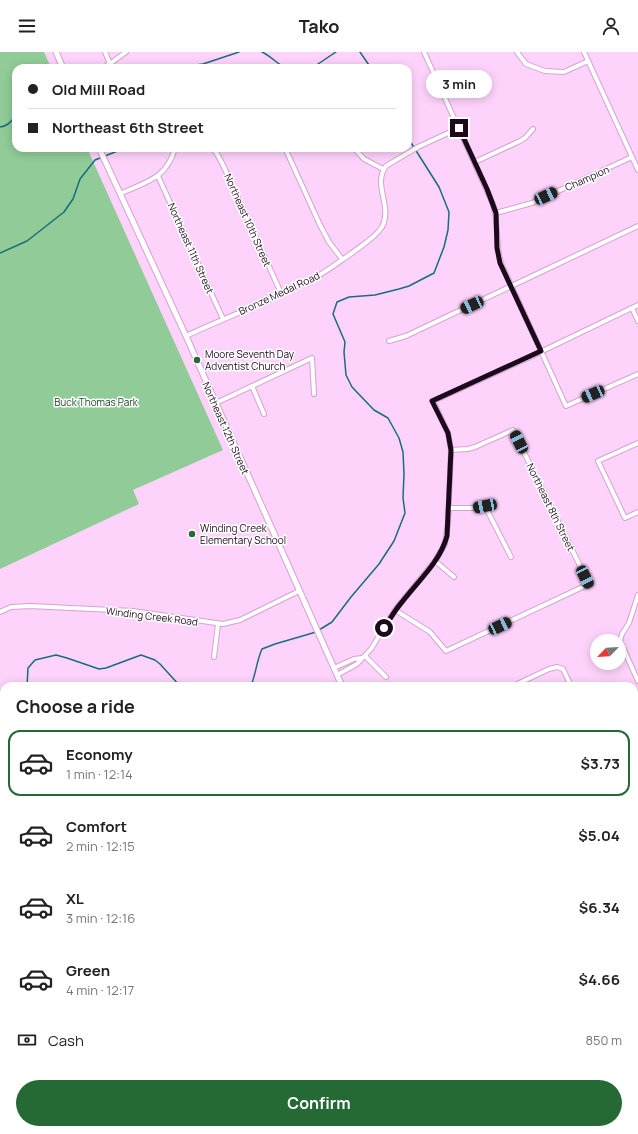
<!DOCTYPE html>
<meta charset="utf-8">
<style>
body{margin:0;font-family:Manrope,sans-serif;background:#f6f6f6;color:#222;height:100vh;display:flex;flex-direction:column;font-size:15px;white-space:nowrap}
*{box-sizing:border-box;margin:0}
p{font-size:13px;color:#767676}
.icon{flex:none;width:22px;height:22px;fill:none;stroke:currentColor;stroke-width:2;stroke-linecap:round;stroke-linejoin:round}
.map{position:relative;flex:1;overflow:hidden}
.side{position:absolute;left:0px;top:630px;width:638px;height:452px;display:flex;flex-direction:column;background:#fff;border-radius:12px 12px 0 0;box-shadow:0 2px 10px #0003}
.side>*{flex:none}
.hud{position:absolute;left:12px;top:12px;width:400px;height:88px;border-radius:12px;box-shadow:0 2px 10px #0003;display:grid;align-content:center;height:88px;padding:0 16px;background:#fff}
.needle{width:26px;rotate:245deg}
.controls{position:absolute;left:590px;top:582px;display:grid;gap:8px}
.controls a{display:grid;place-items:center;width:36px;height:36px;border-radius:50%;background:#fff;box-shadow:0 2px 10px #0003;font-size:20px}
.end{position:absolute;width:18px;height:18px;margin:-9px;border:5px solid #1c0a1c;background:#fff;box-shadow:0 0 0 2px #fff}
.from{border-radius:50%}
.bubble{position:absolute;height:28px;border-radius:14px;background:#fff;box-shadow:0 2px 10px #0003;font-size:13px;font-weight:700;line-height:28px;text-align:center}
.car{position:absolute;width:12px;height:24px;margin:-12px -6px;border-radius:5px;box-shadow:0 0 3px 1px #0007;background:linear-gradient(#222 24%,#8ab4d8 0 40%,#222 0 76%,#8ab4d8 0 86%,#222 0)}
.hud b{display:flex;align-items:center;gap:14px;height:38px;font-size:15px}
.hud b+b{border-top:1px solid #e0e0e0}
.hud i{width:10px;height:10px;background:#222}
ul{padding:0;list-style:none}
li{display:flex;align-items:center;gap:12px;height:66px;margin:0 8px 6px;padding:0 8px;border:2px solid transparent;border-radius:12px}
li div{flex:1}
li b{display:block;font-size:15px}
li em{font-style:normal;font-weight:700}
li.on{border-color:#256934}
li>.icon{width:36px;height:36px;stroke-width:1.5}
h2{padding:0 16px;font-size:18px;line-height:48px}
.pay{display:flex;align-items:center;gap:10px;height:44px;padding:0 16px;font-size:15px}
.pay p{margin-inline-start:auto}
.primary-button{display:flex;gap:8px;margin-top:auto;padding:8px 16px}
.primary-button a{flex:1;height:46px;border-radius:24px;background:#256934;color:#fff;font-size:16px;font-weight:700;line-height:46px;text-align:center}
header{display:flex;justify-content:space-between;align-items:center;height:52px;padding:0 16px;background:#fff;font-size:18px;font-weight:700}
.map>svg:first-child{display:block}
.green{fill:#91cc98}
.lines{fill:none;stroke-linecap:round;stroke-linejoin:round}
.stream{stroke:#186d7d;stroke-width:1.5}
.minor-casing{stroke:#d5a3d2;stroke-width:6}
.tertiary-casing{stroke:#d5a3d2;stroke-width:7}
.secondary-casing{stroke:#d5a3d2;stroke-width:8}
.minor{stroke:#fff;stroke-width:4}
.tertiary{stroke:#fff;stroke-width:5}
.secondary{stroke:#fff;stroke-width:6}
.route{stroke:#1c0a1c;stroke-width:5}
.poi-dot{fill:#256934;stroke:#fff;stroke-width:1.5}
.labels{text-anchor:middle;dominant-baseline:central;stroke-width:3;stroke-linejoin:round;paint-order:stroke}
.street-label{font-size:10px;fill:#1c0a1c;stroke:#fff}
.poi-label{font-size:10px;fill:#1c0a1c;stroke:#fff;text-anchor:start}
.park-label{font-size:10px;fill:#194723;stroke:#fff}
</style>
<header><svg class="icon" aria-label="menu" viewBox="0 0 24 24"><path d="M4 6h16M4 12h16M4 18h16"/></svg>Tako<svg class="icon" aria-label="person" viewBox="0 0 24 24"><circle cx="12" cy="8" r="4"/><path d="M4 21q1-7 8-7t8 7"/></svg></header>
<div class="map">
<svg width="638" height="1082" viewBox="0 0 638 1082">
<rect width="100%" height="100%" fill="#fdd3fb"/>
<polygon class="green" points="0,0 44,0 51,16 16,16 16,96 87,96 223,398 133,438 139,452 0,517"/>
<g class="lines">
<g class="stream">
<path d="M262 0C271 4 277 12 286 16"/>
<polyline points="360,0 371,16"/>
<polyline points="185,16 189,14 203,12 239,0"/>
<polyline points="301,16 315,14 336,0"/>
<path d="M0 75C7 75 12 69 16 63"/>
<polyline points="0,201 27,189 64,160 73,147 80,127 95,108 125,96"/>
<polyline points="319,578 332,570 351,545 379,512 394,489 405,461 403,446 404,422 403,400 399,386 388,366 374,358 352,335 346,323 344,300 345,290 333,262 337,250 349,245 375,243 399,237 409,234 434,221 444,195 448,178 449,160 439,135 408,86"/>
<polyline points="27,634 28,616 35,608 56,603 67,606 99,617 106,616 141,603 155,608 160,612 180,634"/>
<path d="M247 634 252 631C256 620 257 608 262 597L275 592 316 580"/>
<polyline points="0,751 4,749"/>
</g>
<defs>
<g id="minor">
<polyline points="105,0 110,12"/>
<path d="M424 0 493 152C499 171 495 192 501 211L566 354 638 322"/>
<polyline points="517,0 526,12 545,19 564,20 588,9"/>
<polyline points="584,0 638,118"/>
<polyline points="102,16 111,11 126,0"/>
<polyline points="442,38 458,31"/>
<polyline points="211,96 216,100 223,113 281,241"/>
<polyline points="285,96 320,173 329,190 342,207"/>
<polyline points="354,96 364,107 383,117"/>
<polyline points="475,110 520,89 525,86 533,77"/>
<polyline points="158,124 223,267"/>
<path d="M120 142C145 130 167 127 175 96"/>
<polyline points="496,161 532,151 632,105"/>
<polyline points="632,256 638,269"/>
<path d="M186 284C229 264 275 247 316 225 329 218 340 209 352 201 362 193 375 186 382 175 393 154 372 133 386 114L418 95 459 76"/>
<polyline points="389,289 406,284 638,174"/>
<polyline points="252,334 264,362"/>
<polyline points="216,351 312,306 314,342"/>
<polyline points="638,391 598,409 625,466 638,460"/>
<polyline points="449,456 472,456 485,454 511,505"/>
<polyline points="435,509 454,525"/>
<polyline points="638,543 629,571 622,582 620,589 638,629"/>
<polyline points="395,558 430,580 446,599 589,532 513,378 475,395 468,397 451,398"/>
<polyline points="0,560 11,555 30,554 133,559 223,572 240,568 299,539"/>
<polyline points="365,604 386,625"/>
<polyline points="214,605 218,572"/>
<polyline points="334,616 354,607 362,606"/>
<polyline points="337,623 357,612 371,597 395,558 435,509 445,492 448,471 451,398 448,381 433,349 528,306 638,253"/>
<polyline points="513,634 549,617 557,615 563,617 571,634"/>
<polyline points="634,678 638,674"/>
<polyline points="0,691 4,693"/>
<polyline points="634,768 638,776"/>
<polyline points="0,821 4,819"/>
<polyline points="0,893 4,891"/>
<polyline points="634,908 638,907"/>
<polyline points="634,922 638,931"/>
<polyline points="0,963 4,961"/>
<polyline points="0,1031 4,1040"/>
<polyline points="634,1072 638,1070"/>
<polyline points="21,1078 23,1082"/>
<polyline points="166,1078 168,1082"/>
<polyline points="299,1078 301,1082"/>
<polyline points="260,1082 269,1078"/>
<polyline points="524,1082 527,1078"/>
<polyline points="530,1082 539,1078"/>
<polyline points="616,1082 622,1078"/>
</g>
<g id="tertiary">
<polyline points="56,0 63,16"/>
<polyline points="99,96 186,284 342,634"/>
</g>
<g id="secondary">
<polyline points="634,858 638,856"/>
<polyline points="544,1078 546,1082"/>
<polyline points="152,1082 161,1078"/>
</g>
</defs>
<use href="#minor" class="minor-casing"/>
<use href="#tertiary" class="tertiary-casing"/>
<use href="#secondary" class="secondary-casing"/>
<use href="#minor" class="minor"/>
<use href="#tertiary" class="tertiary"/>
<use href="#secondary" class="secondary"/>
</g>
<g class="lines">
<path class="route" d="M384 576C390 567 395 558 402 550 418 529 440 510 447 484L451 398 448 381 432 349 541 299 500 211 497 196 496 161 487 137 459 76"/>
</g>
<g class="poi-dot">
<circle cx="197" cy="308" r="4"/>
<circle cx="192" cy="482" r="4"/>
</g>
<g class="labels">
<g class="street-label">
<text transform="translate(587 126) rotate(-24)">Champion</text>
<text transform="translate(248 168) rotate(66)">Northeast 10th Street</text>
<text transform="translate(191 196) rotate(66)">Northeast 11th Street</text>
<text transform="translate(279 241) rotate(-25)">Bronze Medal Road</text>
<text transform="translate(226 376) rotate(66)">Northeast 12th Street</text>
<text transform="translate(551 455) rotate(64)">Northeast 8th Street</text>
<text transform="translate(152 564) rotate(7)">Winding Creek Road</text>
</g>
<g class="poi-label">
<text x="205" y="302">Moore Seventh Day<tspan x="205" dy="12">Adventist Church</tspan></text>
<text x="200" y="476">Winding Creek<tspan x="200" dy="12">Elementary School</tspan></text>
</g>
<g class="park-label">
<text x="96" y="350">Buck Thomas Park</text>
</g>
</g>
</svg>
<div class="controls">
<a><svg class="needle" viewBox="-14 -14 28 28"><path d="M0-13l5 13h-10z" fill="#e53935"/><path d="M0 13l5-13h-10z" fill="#767676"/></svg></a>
</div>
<i class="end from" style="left:384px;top:576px"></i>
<i class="end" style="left:459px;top:76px"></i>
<div class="bubble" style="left:426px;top:18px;width:66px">3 min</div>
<i class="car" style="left:546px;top:144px;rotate:65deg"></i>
<i class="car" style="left:472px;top:253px;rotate:245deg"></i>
<i class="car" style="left:593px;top:342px;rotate:246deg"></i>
<i class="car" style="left:519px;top:390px;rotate:333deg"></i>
<i class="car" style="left:485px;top:454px;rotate:259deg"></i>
<i class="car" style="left:585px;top:525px;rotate:154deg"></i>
<i class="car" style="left:500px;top:574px;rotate:65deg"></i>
<div class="hud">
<b><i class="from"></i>Old Mill Road</b>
<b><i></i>Northeast 6th Street</b>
</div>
<section class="side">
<h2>Choose a ride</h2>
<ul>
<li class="on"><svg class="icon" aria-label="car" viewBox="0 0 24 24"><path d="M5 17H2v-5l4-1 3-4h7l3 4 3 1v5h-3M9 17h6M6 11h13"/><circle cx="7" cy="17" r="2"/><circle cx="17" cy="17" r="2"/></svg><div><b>Economy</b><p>1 min · 12:14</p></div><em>$3.73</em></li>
<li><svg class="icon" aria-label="car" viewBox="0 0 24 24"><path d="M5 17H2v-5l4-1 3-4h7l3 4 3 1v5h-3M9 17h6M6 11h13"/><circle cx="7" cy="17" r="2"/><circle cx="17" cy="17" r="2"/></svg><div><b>Comfort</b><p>2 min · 12:15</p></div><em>$5.04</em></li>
<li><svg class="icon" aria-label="car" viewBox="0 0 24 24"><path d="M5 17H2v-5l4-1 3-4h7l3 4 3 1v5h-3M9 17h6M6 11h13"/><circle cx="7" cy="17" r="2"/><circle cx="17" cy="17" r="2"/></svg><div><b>XL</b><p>3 min · 12:16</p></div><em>$6.34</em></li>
<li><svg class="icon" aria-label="car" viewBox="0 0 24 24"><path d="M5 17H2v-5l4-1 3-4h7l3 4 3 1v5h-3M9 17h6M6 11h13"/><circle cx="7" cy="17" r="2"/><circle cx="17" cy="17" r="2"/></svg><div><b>Green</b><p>4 min · 12:17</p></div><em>$4.66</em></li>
</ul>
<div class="pay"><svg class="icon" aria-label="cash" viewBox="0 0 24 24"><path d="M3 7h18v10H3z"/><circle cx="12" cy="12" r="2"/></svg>Cash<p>850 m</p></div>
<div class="primary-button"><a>Confirm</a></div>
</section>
</div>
